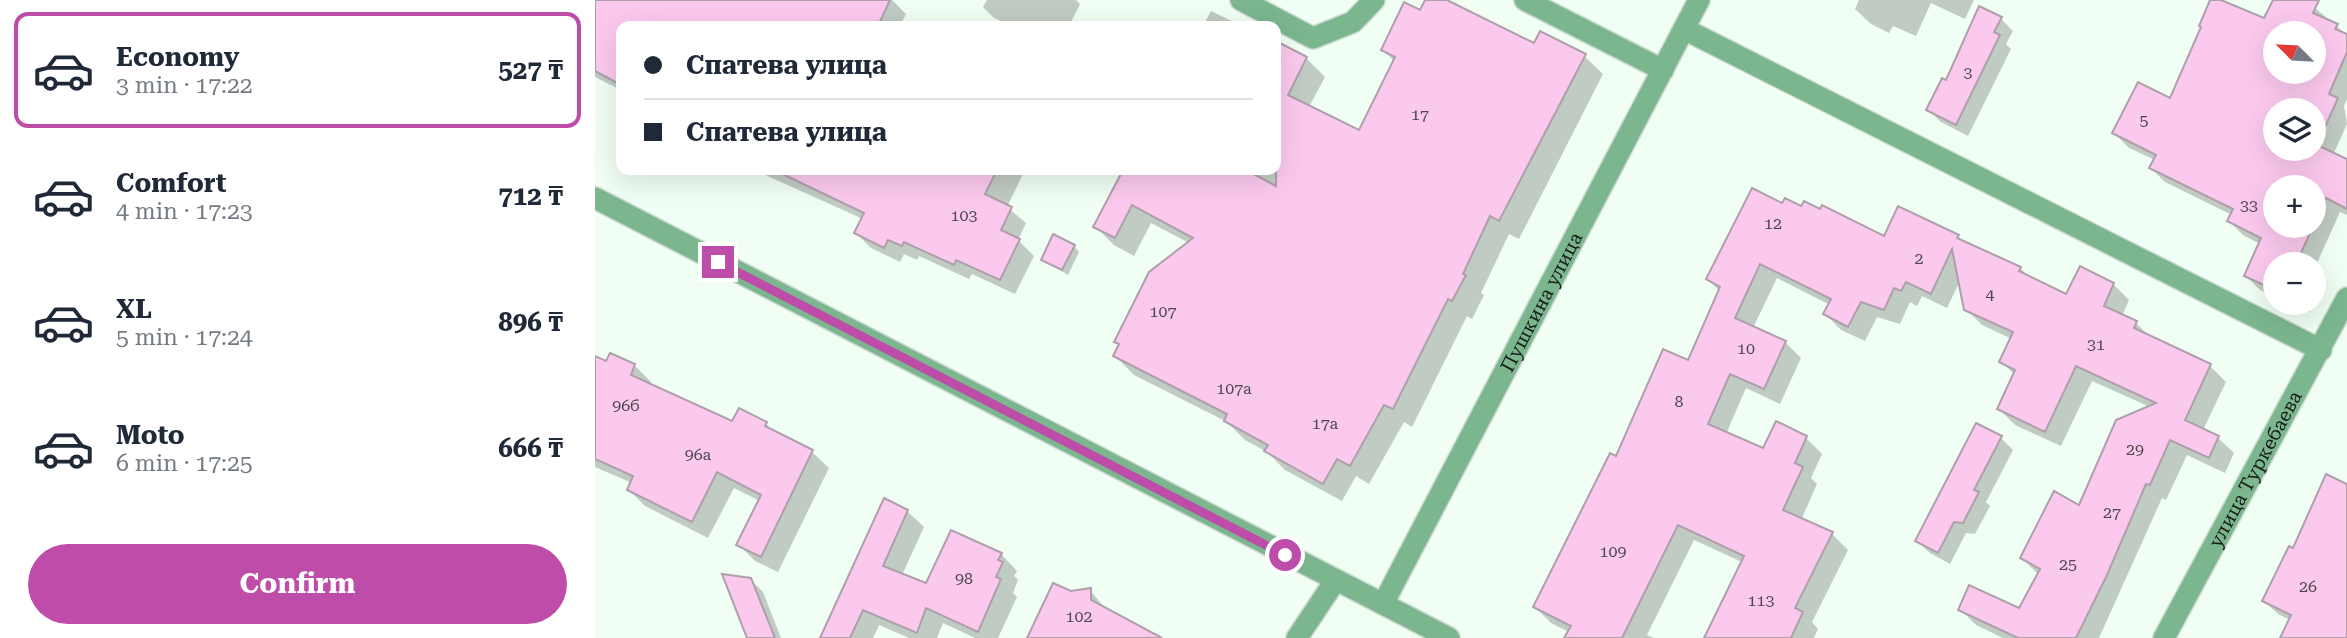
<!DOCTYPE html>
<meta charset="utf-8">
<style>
body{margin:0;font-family:"Roboto Serif",serif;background:#f6f6f7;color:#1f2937;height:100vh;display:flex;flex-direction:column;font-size:26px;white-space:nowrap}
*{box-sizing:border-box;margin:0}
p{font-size:23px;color:#747a83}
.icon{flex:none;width:38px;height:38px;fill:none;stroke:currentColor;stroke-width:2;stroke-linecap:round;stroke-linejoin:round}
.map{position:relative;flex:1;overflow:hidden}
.drawer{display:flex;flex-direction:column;background:#fff;width:595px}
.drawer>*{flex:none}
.guide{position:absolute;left:21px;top:21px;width:665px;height:154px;border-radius:14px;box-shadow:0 7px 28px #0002;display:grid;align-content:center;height:154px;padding:0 28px;background:#fff}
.needle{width:46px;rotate:294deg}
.tools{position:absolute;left:1668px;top:21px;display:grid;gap:14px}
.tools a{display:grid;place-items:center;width:63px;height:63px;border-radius:50%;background:#fff;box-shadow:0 7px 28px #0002;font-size:35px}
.end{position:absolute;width:32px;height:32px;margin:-16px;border:9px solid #bd4da9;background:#fff;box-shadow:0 0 0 4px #fff}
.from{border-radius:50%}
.guide b{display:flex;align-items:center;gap:24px;height:66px;font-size:26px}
.guide b+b{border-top:2px solid #e0e1e3}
.guide i{width:18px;height:18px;background:#1f2937}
ul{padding:12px 0 0;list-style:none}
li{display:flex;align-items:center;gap:21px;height:116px;margin:0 14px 10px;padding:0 14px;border:4px solid transparent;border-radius:14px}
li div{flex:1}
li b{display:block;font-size:26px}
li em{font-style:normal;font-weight:700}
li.active{border-color:#bd4da9}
li>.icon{width:63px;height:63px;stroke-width:1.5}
.cta{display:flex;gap:14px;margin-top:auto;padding:14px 28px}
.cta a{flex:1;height:80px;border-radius:42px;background:#bd4da9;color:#fff;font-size:28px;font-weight:700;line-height:80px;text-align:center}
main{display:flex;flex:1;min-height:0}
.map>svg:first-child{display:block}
.shadow{fill:#0003;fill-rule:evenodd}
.building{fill:#fbc9ee;stroke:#aea0aa;stroke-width:2;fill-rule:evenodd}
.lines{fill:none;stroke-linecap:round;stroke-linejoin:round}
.minor-casing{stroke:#cddad1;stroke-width:24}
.minor{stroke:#7bb68f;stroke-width:21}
.route{stroke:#bd4da9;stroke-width:9}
.labels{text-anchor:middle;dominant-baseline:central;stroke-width:6;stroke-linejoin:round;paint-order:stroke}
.number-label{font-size:16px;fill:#4f474e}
.street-label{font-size:19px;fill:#161c18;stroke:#f0fef4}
</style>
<main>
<section class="drawer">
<ul>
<li class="active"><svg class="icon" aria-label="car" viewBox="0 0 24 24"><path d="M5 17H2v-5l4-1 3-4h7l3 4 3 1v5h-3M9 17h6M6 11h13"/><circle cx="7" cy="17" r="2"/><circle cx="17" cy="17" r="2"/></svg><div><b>Economy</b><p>3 min · 17:22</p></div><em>527 ₸</em></li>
<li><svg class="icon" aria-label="car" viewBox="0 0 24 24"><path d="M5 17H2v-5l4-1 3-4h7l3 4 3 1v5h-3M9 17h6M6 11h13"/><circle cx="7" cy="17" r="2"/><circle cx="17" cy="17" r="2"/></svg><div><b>Comfort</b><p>4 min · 17:23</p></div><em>712 ₸</em></li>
<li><svg class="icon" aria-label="car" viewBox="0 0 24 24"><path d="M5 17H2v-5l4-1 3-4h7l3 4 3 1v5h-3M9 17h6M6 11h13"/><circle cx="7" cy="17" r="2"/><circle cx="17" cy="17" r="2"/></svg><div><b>XL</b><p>5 min · 17:24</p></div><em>896 ₸</em></li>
<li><svg class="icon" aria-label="car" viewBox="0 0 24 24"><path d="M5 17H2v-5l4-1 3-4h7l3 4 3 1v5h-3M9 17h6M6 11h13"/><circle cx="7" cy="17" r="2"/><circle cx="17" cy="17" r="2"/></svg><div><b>Moto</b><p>6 min · 17:25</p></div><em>666 ₸</em></li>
</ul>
<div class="cta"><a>Confirm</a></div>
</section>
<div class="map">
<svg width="1752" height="638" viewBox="0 0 1752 638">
<rect width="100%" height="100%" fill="#f0fef4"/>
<g class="shadow">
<polygon points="0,0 171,0 142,14 136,26 26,26 26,90 0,77"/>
<polygon points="199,0 297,0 311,14 305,26 187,26"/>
<polygon points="392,0 481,0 485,4 474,26 417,26 399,18 388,7"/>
<polygon points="832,0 848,0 940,45 989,56 1008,74 924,239 914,234 886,293 889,295 877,319 872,316 817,427 809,422 774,484 761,476 747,501 690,470 672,452 650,440 632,422 539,375 520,356 594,243 556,223 539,256 519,245 500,226 530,170 681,170 681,43 711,58 730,77 714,107 765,132 800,62 788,50 826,12"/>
<polygon points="1264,0 1379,0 1370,19 1336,3 1321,36 1298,26 1294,33 1276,24 1260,9"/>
<path d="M1616 0 1670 21 1679 0H1702L1720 8 1752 35V99L1749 106 1752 124 1738 155 1752 161V215L1745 212 1718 272V264H1680V297L1665 290 1651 276 1665 244 1648 235 1634 221 1637 215 1570 182 1556 168 1560 160 1534 148 1519 133 1576 100 1608 27ZM1680 33H1718V72H1680ZM1680 110H1718V149H1680ZM1680 187H1718V226H1680Z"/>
<polygon points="616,11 647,26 608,26"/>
<polygon points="1406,19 1418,31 1411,44 1416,49 1373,136 1346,122 1333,110"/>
<polygon points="159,170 430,170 412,207 431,223 423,240 439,256 420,294 377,274 374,279 324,256 322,260 309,254 305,262 276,248 261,233 268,219"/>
<polygon points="1188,206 1290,239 1363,236 1370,244 1425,268 1436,279 1472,296 1518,284 1534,300 1527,316 1541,323 1556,338 1615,366 1631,382 1608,430 1623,438 1639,453 1630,473 1592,455 1571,500 1567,498 1504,638 1408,638 1381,625 1365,609 1425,611 1444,575 1427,558 1485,507 1555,407 1497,381 1466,446 1420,425 1404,409 1420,375 1406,361 1417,339 1387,325 1371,309 1365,281 1352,308 1327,296 1322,306 1315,302 1305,324 1282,317 1270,341 1246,330 1230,314 1235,305 1182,278 1158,328 1190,342 1206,358 1185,404 1151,388 1131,434 1169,451 1182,424 1211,438 1227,454 1216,478 1222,484 1206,520 1237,534 1253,550 1217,622 1223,629 1219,638 1111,638 1147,562 1099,540 1052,635 1059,638 976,638 974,632 956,623 940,607 1021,458 1094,363 1125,292 1113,279"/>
<polygon points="479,246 484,252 473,275 448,260"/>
<polygon points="1718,276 1727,285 1715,312 1694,303 1718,303"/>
<polygon points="0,358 12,363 39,365 56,382 55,385 138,423 171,424 181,434 217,452 234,468 183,572 160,561 143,544 165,501 139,488 113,538 50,506 34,490 37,483 0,467"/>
<polygon points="1406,438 1418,450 1391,502 1395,506 1380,534 1371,533 1355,564 1335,553 1322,541"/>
<polygon points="1752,485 1752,638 1691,638 1695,620 1683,614 1669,601 1699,550"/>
<polygon points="312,511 329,527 307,575 332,585 406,554 422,571 419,576 423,580 418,593 422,597 403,638 380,638 348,623 342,638 314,638 284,625 278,638 227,638"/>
<polygon points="155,579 168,592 186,638 154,638"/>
<polygon points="495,590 512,611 552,638 434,638"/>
</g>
<g class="building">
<polygon points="0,0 295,0 283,26 26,26 26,85 0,71"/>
<polygon points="830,0 852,0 939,43 945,31 991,54 904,221 895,216 868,274 871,275 857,301 853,299 798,409 789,405 755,466 742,459 728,484 669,451 673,445 629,421 632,414 518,356 524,344 519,342 554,272 598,238 537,205 520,238 498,227 528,170 651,170 681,186 681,41 712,57 693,95 764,130 800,57 786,50 809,2 825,10"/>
<path d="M1615 0H1626L1669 18 1678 0H1724L1718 13 1743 24 1740 29 1752 34V52L1734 94 1743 98 1722 145 1752 159V209L1731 198 1701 264H1680V290L1649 276 1666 238 1632 221 1638 209 1554 168 1561 155 1517 133 1543 82 1575 98 1606 27 1604 26ZM1680 33H1718V72H1680ZM1680 110H1718V149H1680ZM1680 187H1718V226H1680Z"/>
<polygon points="1384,6 1407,17 1399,32 1405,35 1361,125 1331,110 1347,78 1351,80"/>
<polygon points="179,170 402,170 390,194 417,207 406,230 425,239 405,280 361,260 359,265 309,242 307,246 293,240 289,248 259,233 269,213"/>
<polygon points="1157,188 1187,203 1190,198 1206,206 1209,201 1225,209 1227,205 1289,236 1303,206 1364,235 1362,238 1426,267 1424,271 1471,294 1485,266 1519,283 1509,306 1542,321 1539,328 1616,364 1590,420 1624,436 1614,458 1575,440 1555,485 1551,484 1512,575 1481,638 1423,638 1363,610 1374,585 1424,608 1445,569 1425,558 1459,491 1484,505 1521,420 1561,403 1481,366 1450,432 1402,409 1420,370 1404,362 1418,332 1369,310 1357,249 1336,294 1311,282 1306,291 1299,288 1289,310 1266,302 1253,327 1228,314 1236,299 1165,264 1140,318 1191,341 1169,389 1135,374 1113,424 1168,448 1181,421 1212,436 1200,463 1208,467 1188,510 1238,532 1200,608 1208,612 1196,638 1109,638 1149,556 1083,525 1027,638 969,638 976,626 938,607 1015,453 1021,456 1068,349 1093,360 1125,287 1111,279"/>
<polygon points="458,234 480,245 467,270 446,260"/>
<polygon points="15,353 40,364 36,375 137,421 144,408 172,422 170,426 218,450 166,557 141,545 166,495 122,472 97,522 32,490 38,476 0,459 0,356 11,361"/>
<polygon points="1381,423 1407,436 1379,490 1384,492 1368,523 1359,522 1343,553 1320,541"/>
<polygon points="1731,474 1752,484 1752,638 1685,638 1696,615 1667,601 1694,546 1698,548"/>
<polygon points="289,498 313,510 288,566 331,583 356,530 407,553 403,560 408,562 401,577 406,579 383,632 331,608 322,633 268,610 255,638 225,638"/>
<polygon points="127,574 156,578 180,638 152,638"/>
<polygon points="458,583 476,591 496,588 496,600 567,638 432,638"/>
</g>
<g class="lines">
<defs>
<g id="minor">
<polyline points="646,0 718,38 758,22 779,0"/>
<polyline points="930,0 1068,70"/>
<polyline points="1089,29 1726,350"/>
<polyline points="0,198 854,638"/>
<path id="s1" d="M788 604 1104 0"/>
<polyline points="702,638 740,581"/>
<path id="s2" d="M1569 638 1752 298"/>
</g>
</defs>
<use href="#minor" class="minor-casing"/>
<use href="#minor" class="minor"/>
</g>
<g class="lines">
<polyline class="route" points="123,262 690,555"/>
</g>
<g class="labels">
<g class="number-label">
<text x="1373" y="72">3</text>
<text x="825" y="114">17</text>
<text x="1549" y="120">5</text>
<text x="1654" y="205">33</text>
<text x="369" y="215">103</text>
<text x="1178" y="223">12</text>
<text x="1324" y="258">2</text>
<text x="1395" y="294">4</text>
<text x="568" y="311">107</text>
<text x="1501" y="344">31</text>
<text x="1151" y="348">10</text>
<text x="639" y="388">107а</text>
<text x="1084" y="401">8</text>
<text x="31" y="405">96б</text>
<text x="730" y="423">17а</text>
<text x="1540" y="449">29</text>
<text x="103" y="454">96а</text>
<text x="1517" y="512">27</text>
<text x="1018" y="551">109</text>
<text x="1473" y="564">25</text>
<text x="369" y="578">98</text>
<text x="1713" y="586">26</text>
<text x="1166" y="600">113</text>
<text x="484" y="616">102</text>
</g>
<g class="street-label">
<text stroke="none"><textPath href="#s1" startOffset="341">Пушкина улица</textPath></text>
<text stroke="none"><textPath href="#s2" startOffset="192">улица Туркебаева</textPath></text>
</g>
</g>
</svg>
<div class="tools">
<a><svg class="needle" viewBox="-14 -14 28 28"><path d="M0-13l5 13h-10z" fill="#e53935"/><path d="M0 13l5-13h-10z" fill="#747a83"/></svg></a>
<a><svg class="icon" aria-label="layers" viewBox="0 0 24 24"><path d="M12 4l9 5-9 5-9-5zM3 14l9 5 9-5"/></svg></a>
<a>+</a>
<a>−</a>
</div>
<i class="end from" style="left:690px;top:555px"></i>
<i class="end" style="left:123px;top:262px"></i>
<div class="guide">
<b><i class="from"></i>Спатева улица</b>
<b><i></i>Спатева улица</b>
</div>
</div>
</main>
